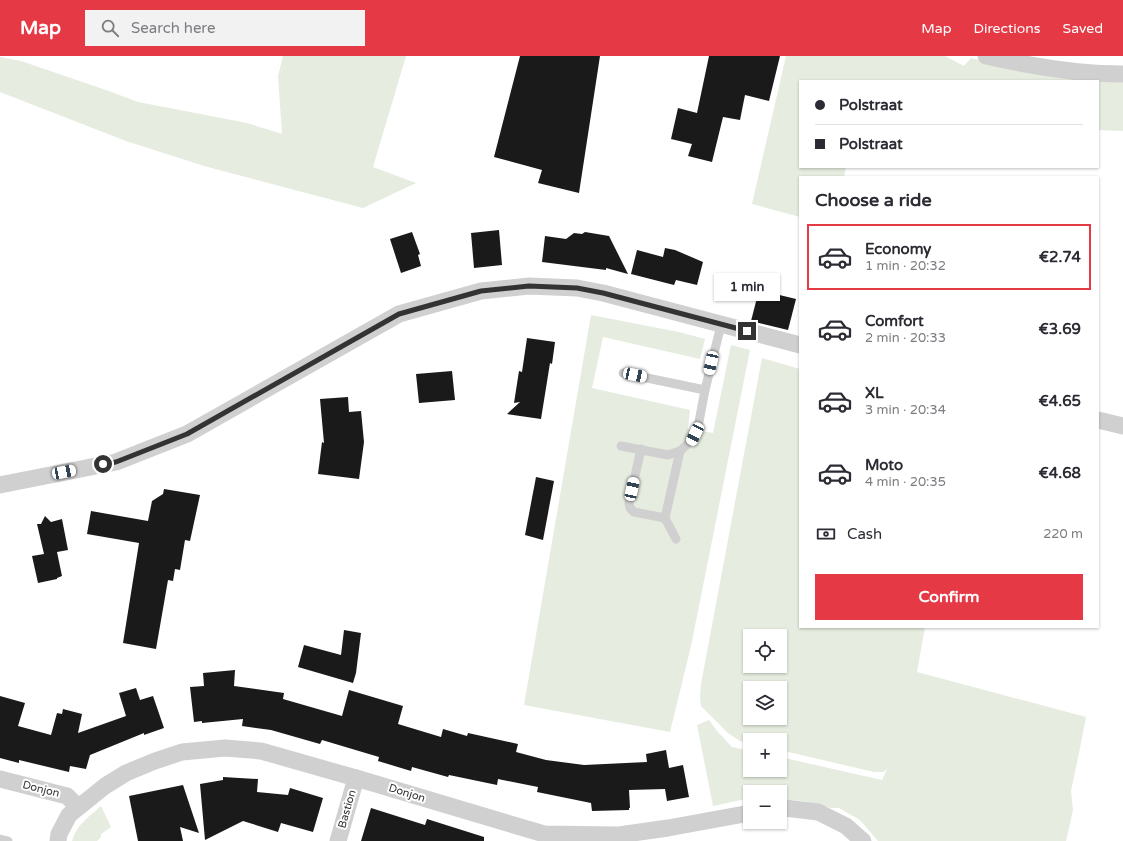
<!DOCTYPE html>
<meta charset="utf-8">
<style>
body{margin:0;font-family:"Varela Round",sans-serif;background:#f2f2f3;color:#2b2b33;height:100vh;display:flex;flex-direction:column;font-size:15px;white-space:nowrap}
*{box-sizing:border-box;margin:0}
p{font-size:13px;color:#7c7c81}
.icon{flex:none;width:22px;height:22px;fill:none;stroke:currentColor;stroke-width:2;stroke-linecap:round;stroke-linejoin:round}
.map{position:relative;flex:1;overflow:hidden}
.side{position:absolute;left:799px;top:120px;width:300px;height:452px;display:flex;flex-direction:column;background:#fff;border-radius:0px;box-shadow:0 1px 3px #0004}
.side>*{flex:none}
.banner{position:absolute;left:799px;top:24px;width:300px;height:88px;border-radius:0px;box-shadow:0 1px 3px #0004;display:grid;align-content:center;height:88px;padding:0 16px;background:#fff}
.buttons{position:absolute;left:743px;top:573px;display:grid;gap:8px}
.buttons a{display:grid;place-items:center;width:44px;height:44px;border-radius:0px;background:#fff;box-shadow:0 1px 3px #0004;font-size:20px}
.end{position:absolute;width:18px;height:18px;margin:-9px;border:5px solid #333;background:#fff;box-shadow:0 0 0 2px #fff}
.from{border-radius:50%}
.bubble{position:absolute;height:28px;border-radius:0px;background:#fff;box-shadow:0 1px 3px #0004;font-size:13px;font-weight:800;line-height:28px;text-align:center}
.car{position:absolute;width:12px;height:24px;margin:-12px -6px;border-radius:5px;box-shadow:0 0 3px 1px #0007;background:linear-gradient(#fff 24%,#345 0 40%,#fff 0 76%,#345 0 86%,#fff 0)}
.banner b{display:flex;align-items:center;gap:14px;height:38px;font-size:15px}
.banner b+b{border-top:1px solid #e1e1e2}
.banner i{width:10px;height:10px;background:#2b2b33}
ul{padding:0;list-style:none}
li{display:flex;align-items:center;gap:12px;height:66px;margin:0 8px 6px;padding:0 8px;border:2px solid transparent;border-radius:0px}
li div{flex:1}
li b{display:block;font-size:15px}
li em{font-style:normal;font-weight:800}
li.on{border-color:#e63946}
li>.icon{width:36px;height:36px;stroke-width:1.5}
h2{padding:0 16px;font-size:18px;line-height:48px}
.pay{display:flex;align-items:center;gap:10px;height:44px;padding:0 16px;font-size:15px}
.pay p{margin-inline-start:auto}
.primary-button{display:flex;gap:8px;margin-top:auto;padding:8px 16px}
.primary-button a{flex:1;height:46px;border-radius:0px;background:#e63946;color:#fff;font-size:16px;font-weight:800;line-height:46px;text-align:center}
header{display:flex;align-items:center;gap:24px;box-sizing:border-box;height:56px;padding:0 20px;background:#e63946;color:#fff}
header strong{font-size:19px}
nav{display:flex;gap:22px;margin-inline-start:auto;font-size:14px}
.search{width:280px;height:36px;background:#f2f2f3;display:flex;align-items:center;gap:10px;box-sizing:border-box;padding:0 14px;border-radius:0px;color:#7c7c81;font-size:15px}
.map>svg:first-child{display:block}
.green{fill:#e6ecdf;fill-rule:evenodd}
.building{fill:#1a1a1a}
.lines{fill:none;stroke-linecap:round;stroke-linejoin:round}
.service{stroke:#d0d0d0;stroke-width:9}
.minor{stroke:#d0d0d0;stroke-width:17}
.route{stroke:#333;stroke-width:5}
.labels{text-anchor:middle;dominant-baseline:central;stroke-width:4;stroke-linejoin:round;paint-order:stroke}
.street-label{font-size:11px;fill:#333;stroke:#fff}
</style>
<header>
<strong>Map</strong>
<div class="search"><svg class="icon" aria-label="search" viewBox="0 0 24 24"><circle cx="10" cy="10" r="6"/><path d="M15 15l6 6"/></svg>Search here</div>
<nav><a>Map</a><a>Directions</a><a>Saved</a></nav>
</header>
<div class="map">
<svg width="1123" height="785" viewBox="0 0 1123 785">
<rect width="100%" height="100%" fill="#fff"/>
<g class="green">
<polygon points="283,0 406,0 373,111 416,127 363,152 204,110 126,85 0,36 0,1 21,5 106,34 138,46 247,67 282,78 278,20"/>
<polygon points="786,0 945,0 964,10 971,2 989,7 1123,24 1123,75 1098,74 1098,25 800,25 800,111 846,111 844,121 800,121 800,161 752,148"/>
<polygon points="591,259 679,276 705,283 700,303 603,281 592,332 690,354 688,373 713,377 731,289 750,294 691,590 670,676 524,649"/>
<path d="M762 302 800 313V571H925L917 616 1086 661 1080 692 1071 735 1073 754 1066 785H878L860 764 839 752H831L803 745 780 743V736H750V742L713 750 697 669 709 664 717 675 732 691 750 695V714H780V701L882 724 887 713 883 716H874L780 694V684H750V687L740 685 728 677 701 650 700 642 701 628ZM750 580H780V610H750ZM750 632H780V662H750Z"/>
<path d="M101 750 111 771 101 778V781L97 785H72C76 769 90 760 101 750Z"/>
</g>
<g class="building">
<polygon points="520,0 600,0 579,137 538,127 542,114 494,101"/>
<polygon points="709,0 780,0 769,45 745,39 740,64 723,61 712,106 688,100 692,88 671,83 678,52 697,57"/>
<polygon points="499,174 502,209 474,212 471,177"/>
<polygon points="412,176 420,198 418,199 421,210 401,217 390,183"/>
<polygon points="585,176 609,180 628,218 606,212 606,214 542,206 545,180 566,183 574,177 582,178"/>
<polygon points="665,192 675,194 703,206 697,229 676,224 674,229 631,218 637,194 663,201"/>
<polygon points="759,234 796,243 788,274 751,265"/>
<polygon points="527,282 555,286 552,308 550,307 541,363 507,358 520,346 514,347 519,315 522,316"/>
<polygon points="452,315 455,344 419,347 416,318"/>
<polygon points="348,341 349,356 361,355 364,386 359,423 318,418 322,386 324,387 320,343"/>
<polygon points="536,421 554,425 543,484 525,479"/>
<polygon points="164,433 200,439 190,485 185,484 180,514 175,513 173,525 168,524 156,593 123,587 139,487 87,478 91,455 148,465 152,445 163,438"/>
<polygon points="45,460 51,466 62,463 68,494 57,496 62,520 57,522 57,523 38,527 32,500 44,498 37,468 41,468"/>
<polygon points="344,574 361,577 356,617 353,627 298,611 304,589 341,599"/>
<polygon points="235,614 234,630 284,637 283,643 342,660 349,634 403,650 398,668 441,681 443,673 467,680 468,677 518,688 516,696 546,704 584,709 647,706 646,698 666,694 669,712 683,709 689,741 667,745 665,733 629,734 630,752 629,752 629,754 592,755 591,747 537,736 538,731 498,723 497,729 449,719 448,721 412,711 411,715 378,705 379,701 322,684 320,688 271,674 242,670 243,663 202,667 202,665 194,666 190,631 204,630 203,617"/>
<polygon points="136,632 140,644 153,640 164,672 144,679 144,677 90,699 86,713 70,710 69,716 19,704 19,707 0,702 0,640 25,647 18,670 51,679 57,657 62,658 63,653 82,658 78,677 126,660 119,637"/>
<polygon points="223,721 258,723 257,736 288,739 290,732 323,742 313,776 281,767 278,776 243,765 205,784 200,728 223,724"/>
<polygon points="183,729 199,777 180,771 183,785 138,785 129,740"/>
<polygon points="371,752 425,769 427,763 484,781 484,785 361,785"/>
</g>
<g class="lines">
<g class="service">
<polyline points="623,317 705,334 721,269"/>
<polyline points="621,390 668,399 680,395 691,385 698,371 705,334"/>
<polyline points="641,393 629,447 630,452 634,456 665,462"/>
<polyline points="676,483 665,462 680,395"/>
<polyline points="0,783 8,785"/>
</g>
<g class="minor">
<path d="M986 0C1030 10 1077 18 1123 18"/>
<polyline points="1098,364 1123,370"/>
<polyline points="0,429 116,406 187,378 399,258 481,235 529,230 577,232 603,237 800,289"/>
<polyline points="0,723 67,740 78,751"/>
<polyline points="780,753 785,752 818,756 846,770 863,785"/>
<polyline points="58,785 59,778 69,759 105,730 126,717 155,705 182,696 225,692 261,695 356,722 544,778 619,779 668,772 750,757"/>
<polyline points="338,785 356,722"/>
</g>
</g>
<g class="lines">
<polyline class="route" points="103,408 116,406 187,378 399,258 481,235 529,230 577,232 603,237 747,275"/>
</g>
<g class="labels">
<g class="street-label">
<text transform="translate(41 733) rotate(14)">Donjon</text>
<text transform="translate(407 737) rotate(17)">Donjon</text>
<text transform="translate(347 753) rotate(-74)">Bastion</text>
</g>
</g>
</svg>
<div class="buttons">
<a><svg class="icon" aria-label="locate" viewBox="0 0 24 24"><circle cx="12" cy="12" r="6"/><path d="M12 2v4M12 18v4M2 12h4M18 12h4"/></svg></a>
<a><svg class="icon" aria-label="layers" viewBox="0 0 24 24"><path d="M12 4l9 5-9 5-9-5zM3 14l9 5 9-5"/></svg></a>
<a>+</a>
<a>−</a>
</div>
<i class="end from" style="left:103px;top:408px"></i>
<i class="end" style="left:747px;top:275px"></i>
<div class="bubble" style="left:714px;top:217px;width:66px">1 min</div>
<i class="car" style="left:711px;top:307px;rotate:192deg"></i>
<i class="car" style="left:635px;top:319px;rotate:102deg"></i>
<i class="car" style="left:695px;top:378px;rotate:206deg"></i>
<i class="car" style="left:64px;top:416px;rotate:79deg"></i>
<i class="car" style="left:632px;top:433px;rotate:12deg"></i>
<div class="banner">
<b><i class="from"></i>Polstraat</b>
<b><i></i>Polstraat</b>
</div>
<section class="side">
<h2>Choose a ride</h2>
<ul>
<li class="on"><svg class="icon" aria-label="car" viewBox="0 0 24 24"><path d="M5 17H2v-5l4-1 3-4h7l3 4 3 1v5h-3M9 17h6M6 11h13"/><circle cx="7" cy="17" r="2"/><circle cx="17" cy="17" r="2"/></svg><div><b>Economy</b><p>1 min · 20:32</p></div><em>€2.74</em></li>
<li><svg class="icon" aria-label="car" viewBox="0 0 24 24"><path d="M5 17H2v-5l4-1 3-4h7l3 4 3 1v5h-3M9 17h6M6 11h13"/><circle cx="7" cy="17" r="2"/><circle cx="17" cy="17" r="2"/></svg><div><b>Comfort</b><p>2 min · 20:33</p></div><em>€3.69</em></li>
<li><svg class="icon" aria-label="car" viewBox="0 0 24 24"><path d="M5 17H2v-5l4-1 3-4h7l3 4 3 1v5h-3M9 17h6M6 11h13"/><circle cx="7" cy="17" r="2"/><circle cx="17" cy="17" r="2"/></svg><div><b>XL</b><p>3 min · 20:34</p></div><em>€4.65</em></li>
<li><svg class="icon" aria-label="car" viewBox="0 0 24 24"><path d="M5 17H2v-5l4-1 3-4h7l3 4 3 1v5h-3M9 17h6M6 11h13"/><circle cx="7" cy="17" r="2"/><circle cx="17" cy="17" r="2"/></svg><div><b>Moto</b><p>4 min · 20:35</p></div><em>€4.68</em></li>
</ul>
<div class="pay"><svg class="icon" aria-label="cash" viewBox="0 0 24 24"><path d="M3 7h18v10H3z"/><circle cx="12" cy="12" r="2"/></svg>Cash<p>220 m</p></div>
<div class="primary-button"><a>Confirm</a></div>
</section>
</div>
